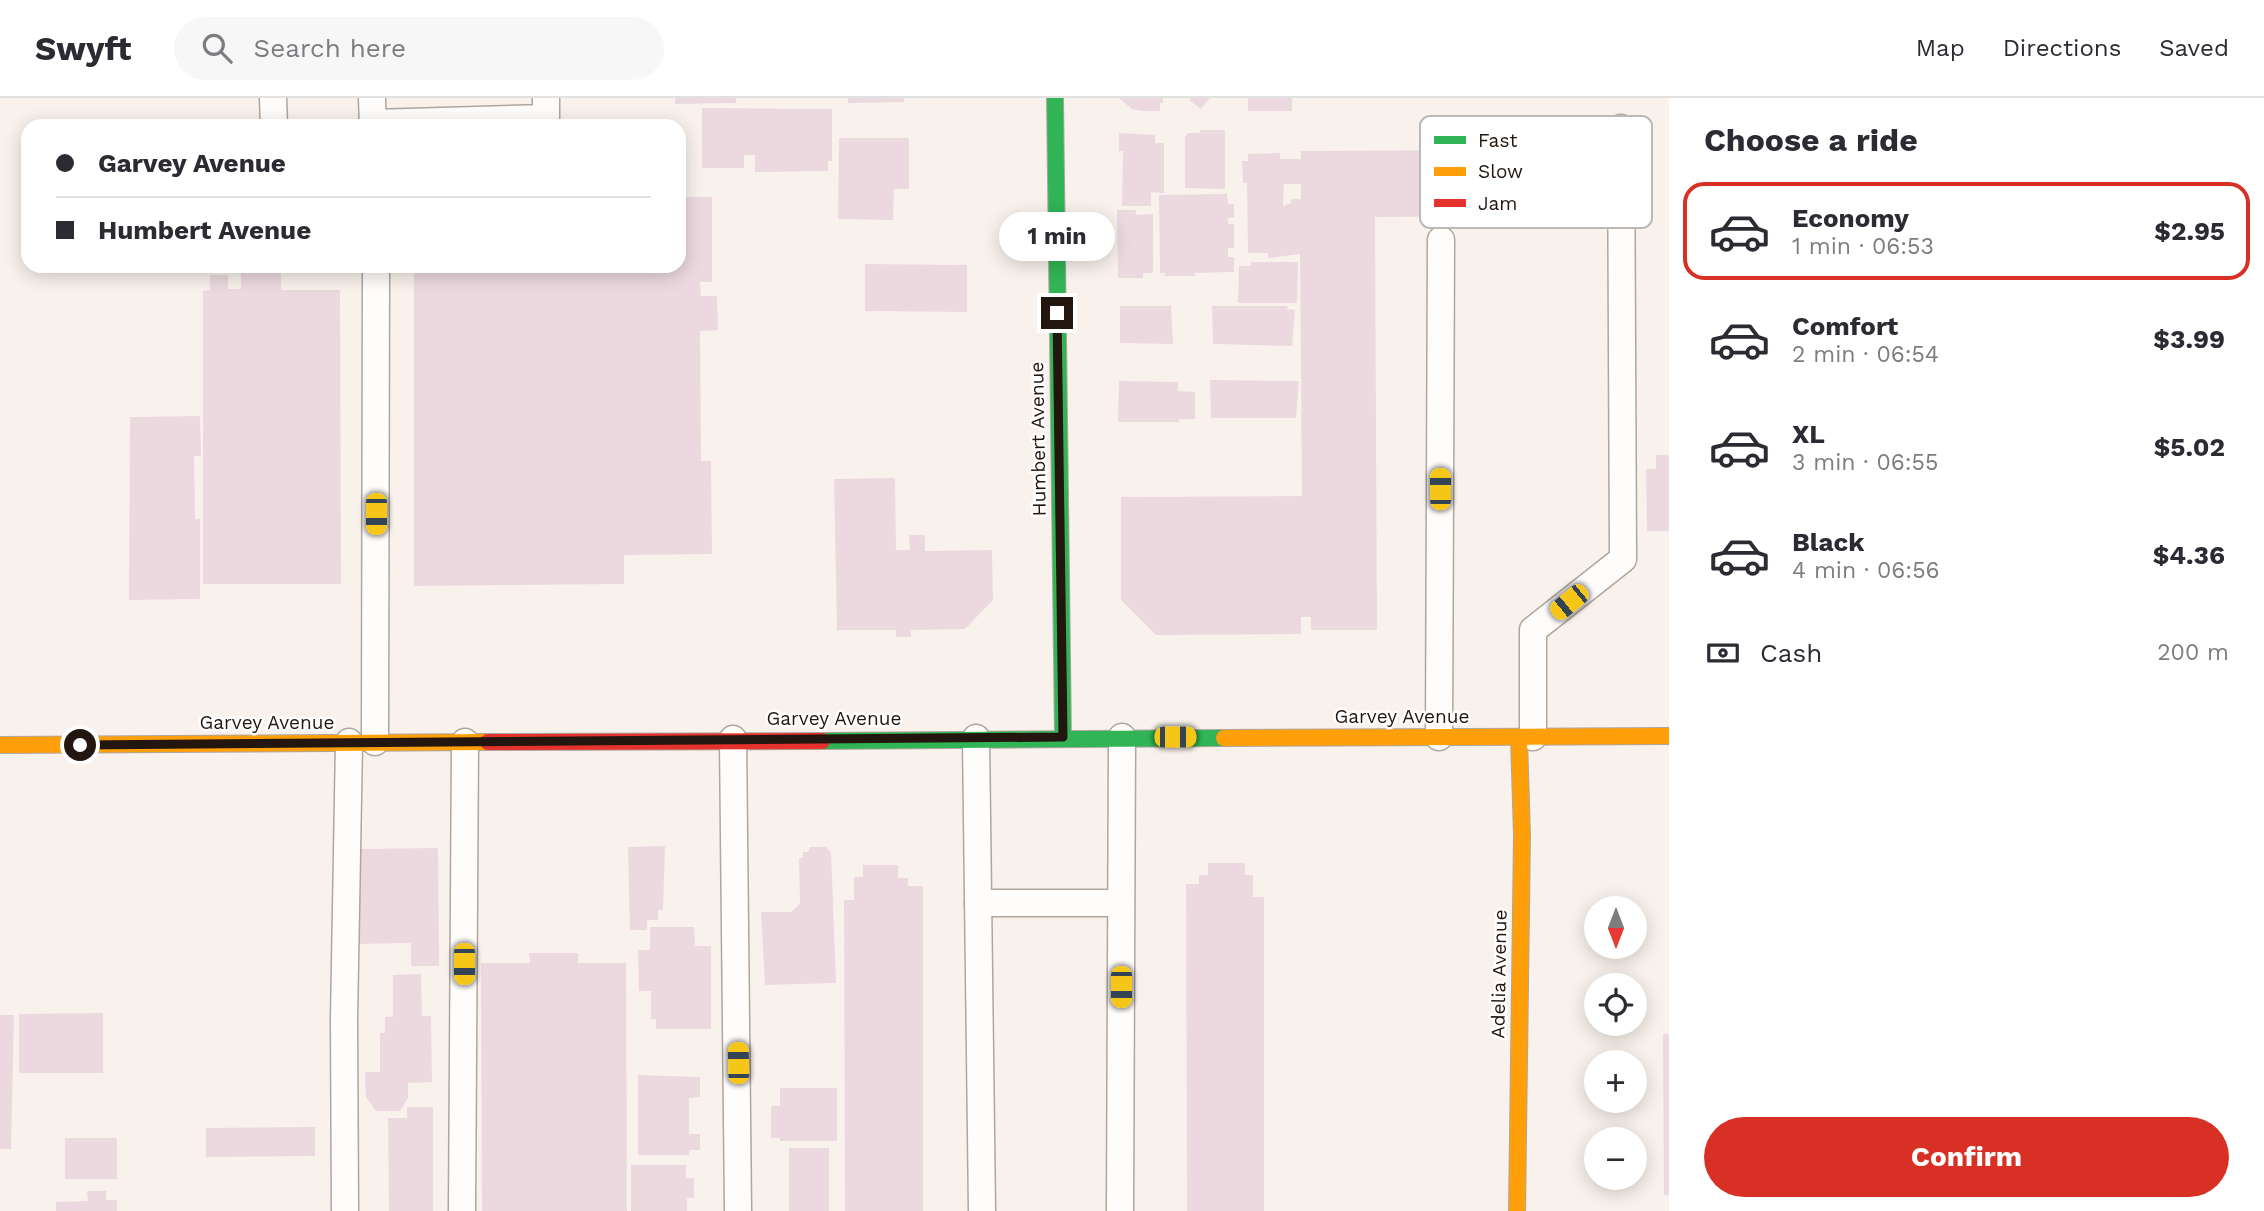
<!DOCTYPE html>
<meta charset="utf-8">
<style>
body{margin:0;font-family:"Work Sans",sans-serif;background:#f7f7f7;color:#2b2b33;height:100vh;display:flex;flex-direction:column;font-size:26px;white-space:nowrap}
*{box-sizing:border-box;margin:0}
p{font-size:23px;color:#7c7c81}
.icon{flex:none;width:38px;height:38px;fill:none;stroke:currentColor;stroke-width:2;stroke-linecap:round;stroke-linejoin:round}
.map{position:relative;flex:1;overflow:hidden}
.drawer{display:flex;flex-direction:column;background:#fff;width:595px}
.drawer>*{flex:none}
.guide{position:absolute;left:21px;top:21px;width:665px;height:154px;border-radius:21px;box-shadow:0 4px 18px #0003;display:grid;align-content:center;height:154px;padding:0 35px;background:#fff}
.needle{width:46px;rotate:180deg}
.buttons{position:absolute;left:1584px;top:798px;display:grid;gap:14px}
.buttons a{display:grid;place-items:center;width:63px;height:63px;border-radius:50%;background:#fff;box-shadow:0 4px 18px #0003;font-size:35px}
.end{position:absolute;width:32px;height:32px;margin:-16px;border:9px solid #22160e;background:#fff;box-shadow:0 0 0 4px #fff}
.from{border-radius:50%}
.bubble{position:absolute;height:49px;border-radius:24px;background:#fff;box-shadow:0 4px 18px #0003;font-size:23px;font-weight:700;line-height:49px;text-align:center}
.car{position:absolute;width:21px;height:42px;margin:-21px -10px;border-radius:9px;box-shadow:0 0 5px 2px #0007;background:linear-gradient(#f5c518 24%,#345 0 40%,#f5c518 0 76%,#345 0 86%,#f5c518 0)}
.guide b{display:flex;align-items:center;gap:24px;height:66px;font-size:26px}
.guide b+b{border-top:2px solid #e1e1e2}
.guide i{width:18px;height:18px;background:#2b2b33}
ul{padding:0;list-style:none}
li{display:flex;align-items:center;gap:21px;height:98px;margin:0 14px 10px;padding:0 21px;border:4px solid transparent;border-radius:21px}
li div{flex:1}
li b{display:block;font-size:26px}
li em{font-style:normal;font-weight:700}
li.current{border-color:#d93025}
li>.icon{width:63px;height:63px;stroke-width:1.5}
h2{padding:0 35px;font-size:32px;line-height:84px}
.pay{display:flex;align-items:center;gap:18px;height:77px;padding:0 35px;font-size:26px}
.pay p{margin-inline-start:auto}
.cta{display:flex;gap:14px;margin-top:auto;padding:14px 35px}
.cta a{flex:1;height:80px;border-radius:42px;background:#d93025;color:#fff;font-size:28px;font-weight:700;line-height:80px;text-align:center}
header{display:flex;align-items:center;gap:42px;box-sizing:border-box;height:98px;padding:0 35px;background:#fff;border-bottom:2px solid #e1e1e2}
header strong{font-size:33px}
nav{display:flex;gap:38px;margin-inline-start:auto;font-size:24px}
.search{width:490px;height:63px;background:#f7f7f7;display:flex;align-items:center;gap:18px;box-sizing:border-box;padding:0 24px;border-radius:38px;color:#7c7c81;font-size:26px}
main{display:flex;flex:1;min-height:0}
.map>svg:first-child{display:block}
.building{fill:#ebd9df;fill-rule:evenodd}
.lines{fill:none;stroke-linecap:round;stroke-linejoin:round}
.lane-casing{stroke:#afa69f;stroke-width:29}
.fast-casing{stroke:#afa69f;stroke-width:18}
.slow-casing{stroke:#afa69f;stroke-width:18}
.jam-casing{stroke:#afa69f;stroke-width:18}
.lane{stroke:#fefdfc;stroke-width:26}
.fast{stroke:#30b455;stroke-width:16}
.slow{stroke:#ff9f0a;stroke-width:16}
.jam{stroke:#e5322d;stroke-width:16}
.route{stroke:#22160e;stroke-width:9}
.labels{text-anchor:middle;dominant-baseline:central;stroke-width:5;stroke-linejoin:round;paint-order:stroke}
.street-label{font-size:19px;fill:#22160e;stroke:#fff}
.key{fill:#fff;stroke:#bdb9b7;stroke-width:2}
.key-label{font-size:19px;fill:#22160e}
</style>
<header>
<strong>Swyft</strong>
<div class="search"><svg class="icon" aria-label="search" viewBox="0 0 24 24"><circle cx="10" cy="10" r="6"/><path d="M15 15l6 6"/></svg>Search here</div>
<nav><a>Map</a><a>Directions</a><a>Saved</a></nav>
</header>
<main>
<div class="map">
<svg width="1669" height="1113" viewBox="0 0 1669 1113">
<rect width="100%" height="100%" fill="#f9f2ec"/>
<g class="building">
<polygon points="675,0 736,0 736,5 675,6"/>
<polygon points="848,0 904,0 904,4 848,5"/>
<polygon points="1119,0 1163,0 1163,5 1160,5 1160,13 1142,13 1132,11"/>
<polygon points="1191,0 1210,0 1201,11 1189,2"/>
<rect x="1248" y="0" width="44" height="13"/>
<polygon points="702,10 832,11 832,63 828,63 828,73 755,74 755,57 744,57 744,70 702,70"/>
<polygon points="1200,32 1225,32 1225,91 1185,90 1185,39 1188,35 1200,35"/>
<polygon points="1119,35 1155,37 1155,45 1164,45 1164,95 1151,94 1151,108 1122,108 1123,53 1119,53"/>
<polygon points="839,40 909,40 909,91 894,91 893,122 838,121"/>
<path d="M1508 52V118L1375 119 1377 532H1311V519H1301V536L1156 537 1121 502V399L1302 398 1300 156 1268 160V155H1248L1247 85H1243L1242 63H1248V56L1280 55V61H1301V53ZM1284 86H1301V101H1291V105L1283 108Z"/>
<polygon points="1227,96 1228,106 1234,106 1234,119 1228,120 1228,126 1234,126 1234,150 1228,150 1228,159 1234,159 1234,174 1195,175 1195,178 1165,178 1165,175 1160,175 1159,97"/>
<polygon points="679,99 712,99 712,184 700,184 701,198 717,198 718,232 700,233 701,363 711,363 712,456 624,457 624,486 414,488 414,168 679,168"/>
<polygon points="1117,112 1136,112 1136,117 1153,116 1153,175 1143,175 1143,180 1118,180"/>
<polygon points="1251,164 1298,164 1297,205 1238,205 1239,168 1251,168"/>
<polygon points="865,166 967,167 967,214 865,213"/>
<polygon points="241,173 281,173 281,192 340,192 341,486 203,486 203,193 210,192 210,177 228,177 228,191 241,191"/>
<polygon points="1120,208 1171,208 1173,246 1120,245"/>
<polygon points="1212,208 1288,208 1287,211 1295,212 1292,248 1213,246"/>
<polygon points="1210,282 1299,283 1296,320 1211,320"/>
<polygon points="1119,283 1178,284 1178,293 1195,294 1195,321 1179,321 1179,324 1118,324"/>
<polygon points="200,318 201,358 194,358 195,421 200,421 200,501 129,502 130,319"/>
<polygon points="1656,357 1669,357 1669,433 1647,433 1646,371 1656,371"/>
<polygon points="895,380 896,452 910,452 909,437 925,437 925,453 992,452 993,502 965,531 911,532 911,539 896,539 896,532 837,532 834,381"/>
<polygon points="665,748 663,812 658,812 658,822 647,822 647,832 630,832 628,749"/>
<polygon points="810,749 826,749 831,754 836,885 765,887 761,814 791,814 800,806 799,760 803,760 803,754 808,754"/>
<polygon points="438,750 439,868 411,868 411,845 353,846 355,751"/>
<polygon points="1208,765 1245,765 1245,777 1253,777 1253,799 1264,799 1264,1113 1187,1113 1186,786 1199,786 1199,777 1208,777"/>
<polygon points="863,767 898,767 898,780 908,780 908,788 923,788 923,1113 845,1113 844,802 854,802 854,779 863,779"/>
<polygon points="650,829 694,829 695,848 711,848 711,931 656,931 656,921 651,921 651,893 639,893 638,852 650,852"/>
<polygon points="529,855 578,855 578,865 626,865 627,1113 482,1113 481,865 530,865"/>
<polygon points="421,876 422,918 431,918 432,984 408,985 408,1000 400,1013 376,1013 366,999 365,974 380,974 380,935 385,935 385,919 393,919 393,877"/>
<polygon points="103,915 103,975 19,975 19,916"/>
<polygon points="0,917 14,917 11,1051 0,1051"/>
<polygon points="1663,936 1669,936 1669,1097 1664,1097"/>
<polygon points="638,977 700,979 700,999 689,1000 689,1036 700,1036 700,1052 689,1052 689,1057 638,1057"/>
<polygon points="780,990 837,990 837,1043 780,1043 780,1040 771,1040 771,1008 780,1008"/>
<polygon points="407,1009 433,1009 433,1113 389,1113 388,1020 407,1020"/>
<polygon points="315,1029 315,1058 206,1059 206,1030"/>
<rect x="65" y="1040" width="52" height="41"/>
<rect x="789" y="1050" width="40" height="63"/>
<polygon points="631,1067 686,1067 686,1080 694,1080 694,1100 687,1100 687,1113 631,1113"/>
<polygon points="87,1093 106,1093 106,1102 117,1102 117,1113 56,1113 56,1104 88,1103"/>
</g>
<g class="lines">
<defs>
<g id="lane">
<polyline points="273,0 274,28"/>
<polyline points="372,0 373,28"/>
<polyline points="373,25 546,20 546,0"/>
<polyline points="1439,639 1441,142"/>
<polyline points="1533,639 1533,532 1623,461 1621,30"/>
<polyline points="976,640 982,1113"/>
<polyline points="733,641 738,1113"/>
<polyline points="375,644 376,168"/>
<polyline points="978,805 1121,805"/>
<polyline points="345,1113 344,921 349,644"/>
<polyline points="462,1113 465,644"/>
<polyline points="1120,1113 1122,639"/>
</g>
<g id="fast">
<polyline points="1055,0 1063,639"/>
<polyline points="822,643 1224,640"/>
</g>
<g id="slow">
<polyline points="1224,640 1669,638"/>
<polyline points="0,647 488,644"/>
<polyline points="1517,1113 1522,737 1519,640"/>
</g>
<polyline id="jam" points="488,644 822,643"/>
</defs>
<use href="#lane" class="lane-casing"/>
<use href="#fast" class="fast-casing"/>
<use href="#slow" class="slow-casing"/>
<use href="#jam" class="jam-casing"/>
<use href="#lane" class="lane"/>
<use href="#fast" class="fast"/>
<use href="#slow" class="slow"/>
<use href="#jam" class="jam"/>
</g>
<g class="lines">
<polyline class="route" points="80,647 1063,639 1057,215"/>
</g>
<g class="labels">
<g class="street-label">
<text transform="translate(1038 341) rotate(-91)">Humbert Avenue</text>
<text x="1402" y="618">Garvey Avenue</text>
<text x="834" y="620">Garvey Avenue</text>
<text x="267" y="624">Garvey Avenue</text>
<text transform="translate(1499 876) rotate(-89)">Adelia Avenue</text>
</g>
</g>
<rect x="1420" y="18" width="232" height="112" rx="10" class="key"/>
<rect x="1434" y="38" width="32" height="8" fill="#30b455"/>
<rect x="1434" y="69" width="32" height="9" fill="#ff9f0a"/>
<rect x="1434" y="101" width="32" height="8" fill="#e5322d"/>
<g class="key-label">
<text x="1478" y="49">Fast</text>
<text x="1478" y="80">Slow</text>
<text x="1478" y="112">Jam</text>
</g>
</svg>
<div class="buttons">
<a><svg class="needle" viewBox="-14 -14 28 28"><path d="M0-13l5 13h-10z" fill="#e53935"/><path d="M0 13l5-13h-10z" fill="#7c7c81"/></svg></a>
<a><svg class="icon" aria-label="locate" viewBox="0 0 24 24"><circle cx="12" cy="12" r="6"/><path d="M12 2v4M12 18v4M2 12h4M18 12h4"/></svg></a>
<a>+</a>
<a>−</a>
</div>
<i class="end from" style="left:80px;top:647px"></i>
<i class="end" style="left:1057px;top:215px"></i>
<div class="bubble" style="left:999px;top:114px;width:116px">1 min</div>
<i class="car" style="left:1440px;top:391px;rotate:0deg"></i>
<i class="car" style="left:376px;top:416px;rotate:180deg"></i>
<i class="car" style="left:1569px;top:504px;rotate:231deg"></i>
<i class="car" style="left:1175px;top:639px;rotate:90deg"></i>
<i class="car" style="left:464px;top:866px;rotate:180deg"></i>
<i class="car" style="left:1121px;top:889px;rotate:180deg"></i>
<i class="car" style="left:738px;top:965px;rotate:359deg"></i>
<div class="guide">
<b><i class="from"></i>Garvey Avenue</b>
<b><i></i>Humbert Avenue</b>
</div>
</div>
<section class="drawer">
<h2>Choose a ride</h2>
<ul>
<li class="current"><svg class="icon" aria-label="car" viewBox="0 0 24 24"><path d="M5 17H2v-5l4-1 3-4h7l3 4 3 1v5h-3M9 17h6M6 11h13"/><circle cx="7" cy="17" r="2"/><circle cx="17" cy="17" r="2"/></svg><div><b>Economy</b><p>1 min · 06:53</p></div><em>$2.95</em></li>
<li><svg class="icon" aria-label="car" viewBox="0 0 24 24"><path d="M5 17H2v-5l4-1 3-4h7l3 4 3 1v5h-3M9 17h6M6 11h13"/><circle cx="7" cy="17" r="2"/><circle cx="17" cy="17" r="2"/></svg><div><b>Comfort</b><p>2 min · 06:54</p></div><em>$3.99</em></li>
<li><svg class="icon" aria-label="car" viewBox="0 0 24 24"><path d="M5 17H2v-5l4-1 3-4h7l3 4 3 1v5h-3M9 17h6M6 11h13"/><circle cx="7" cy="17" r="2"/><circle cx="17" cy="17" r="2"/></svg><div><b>XL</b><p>3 min · 06:55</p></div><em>$5.02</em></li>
<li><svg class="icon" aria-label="car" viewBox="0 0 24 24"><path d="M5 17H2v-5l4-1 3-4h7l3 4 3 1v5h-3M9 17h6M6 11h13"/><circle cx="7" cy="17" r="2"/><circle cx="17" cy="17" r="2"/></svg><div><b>Black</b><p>4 min · 06:56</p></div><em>$4.36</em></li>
</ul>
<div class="pay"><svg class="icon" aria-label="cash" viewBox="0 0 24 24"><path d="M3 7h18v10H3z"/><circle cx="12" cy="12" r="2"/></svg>Cash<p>200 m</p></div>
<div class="cta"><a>Confirm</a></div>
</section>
</main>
